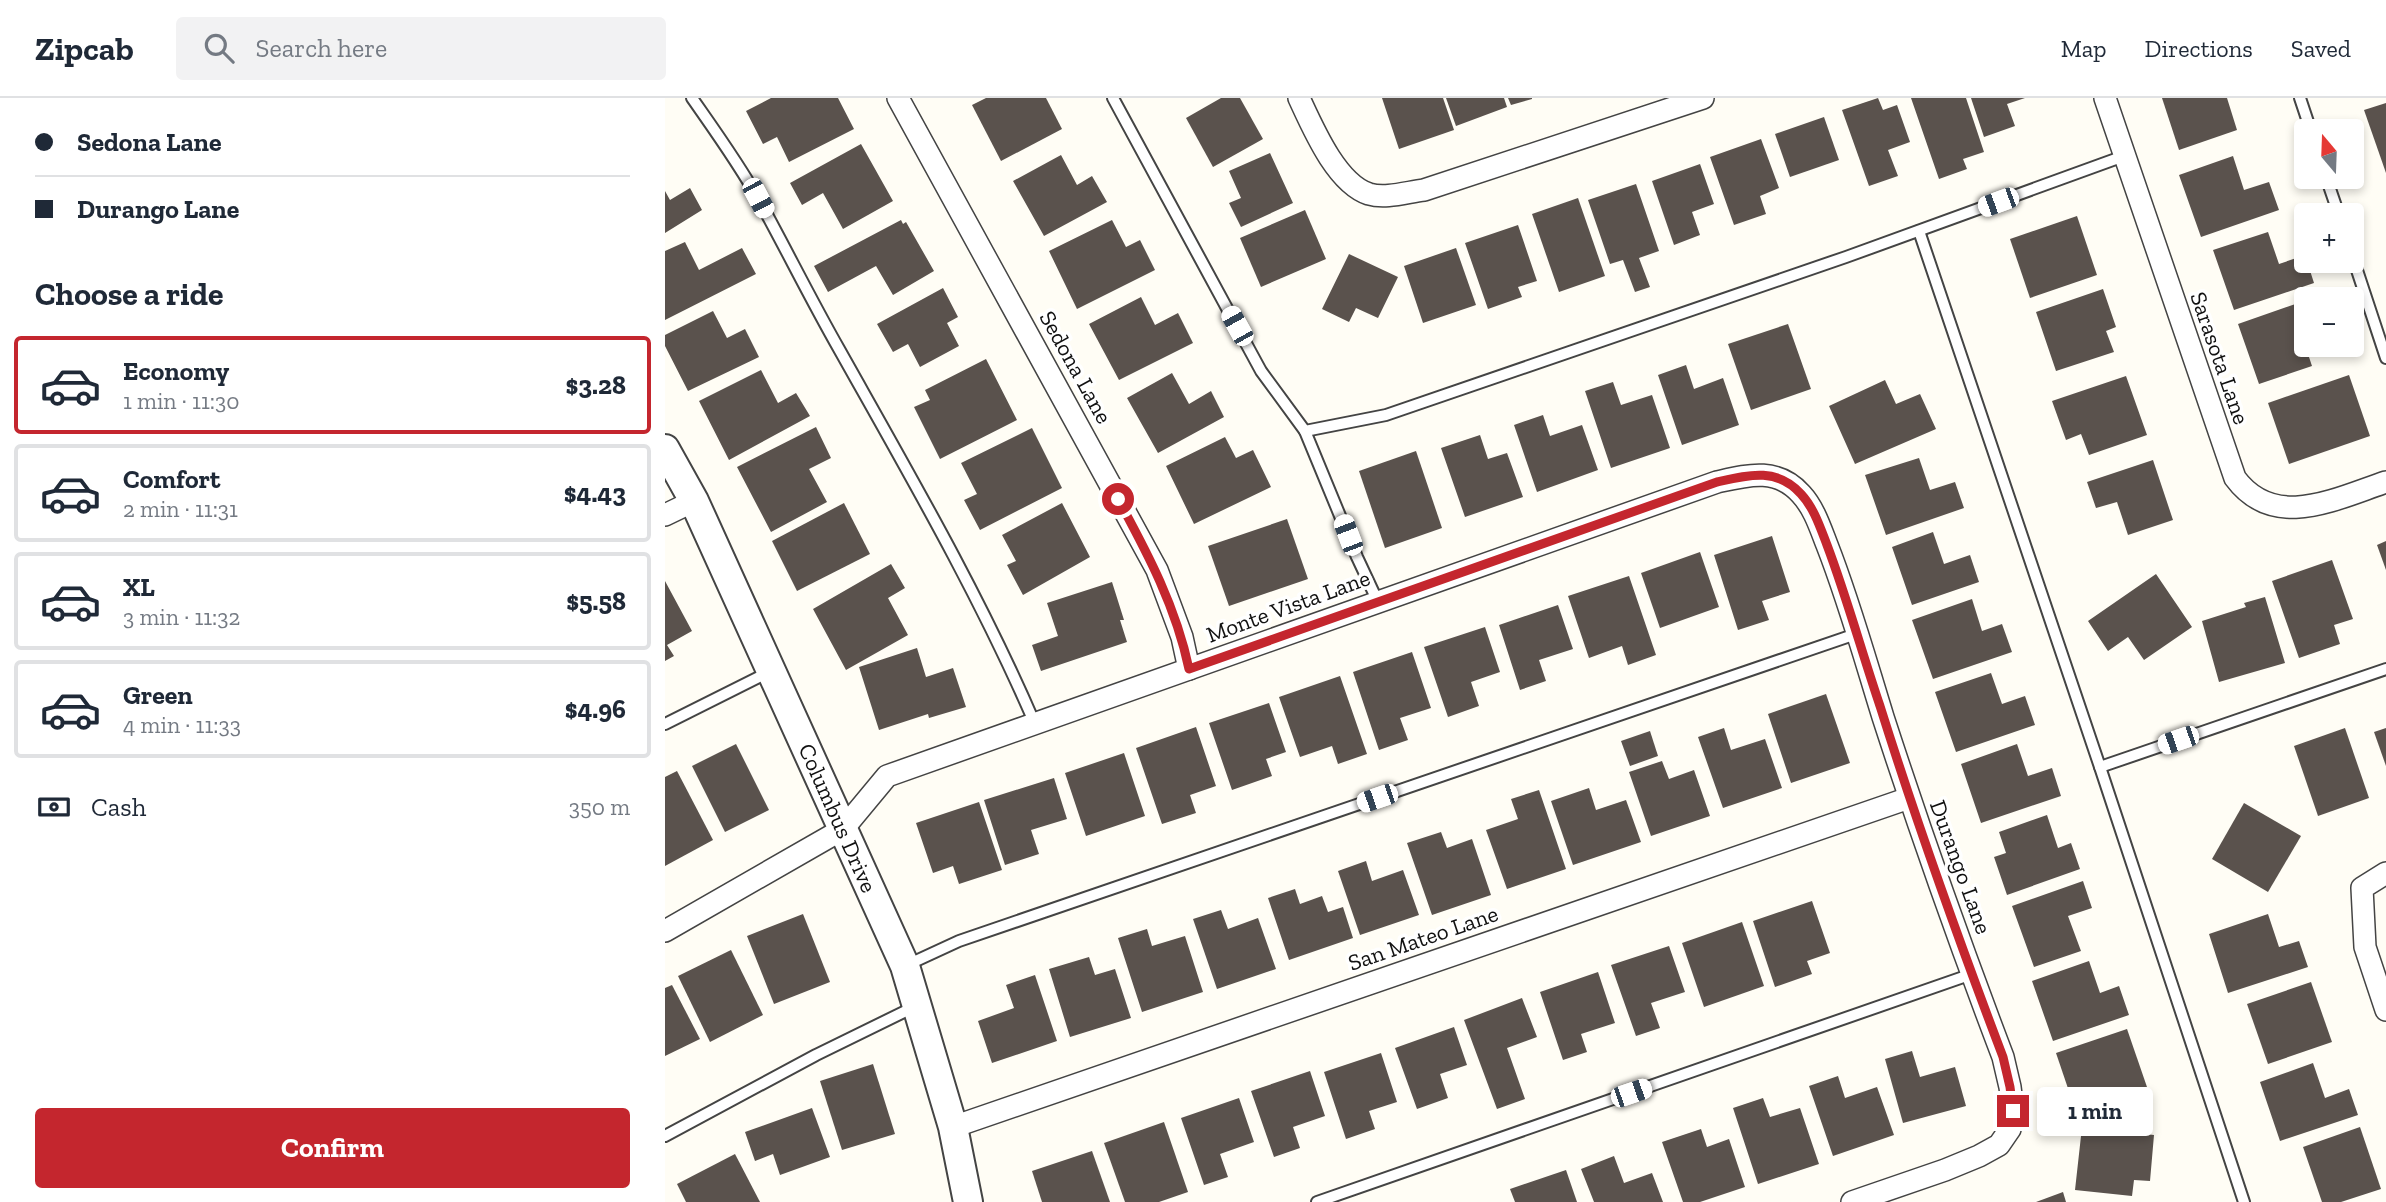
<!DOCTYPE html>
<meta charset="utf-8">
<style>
body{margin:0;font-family:"Zilla Slab",serif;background:#f2f2f3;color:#1f2937;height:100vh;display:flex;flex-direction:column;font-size:26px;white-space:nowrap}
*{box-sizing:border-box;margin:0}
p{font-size:23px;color:#747a83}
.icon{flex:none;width:38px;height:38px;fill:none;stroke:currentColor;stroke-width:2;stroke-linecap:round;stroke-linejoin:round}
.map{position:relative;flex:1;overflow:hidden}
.panel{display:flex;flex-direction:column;background:#fff;width:665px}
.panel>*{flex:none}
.banner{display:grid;align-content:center;height:154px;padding:0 35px;background:#fff}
.needle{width:46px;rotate:341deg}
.buttons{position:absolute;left:1629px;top:21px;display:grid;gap:14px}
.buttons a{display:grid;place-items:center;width:70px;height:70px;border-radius:7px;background:#fff;box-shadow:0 4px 10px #0003;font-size:35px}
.end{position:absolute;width:32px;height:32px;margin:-16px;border:9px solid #c4262e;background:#fff;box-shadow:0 0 0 4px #fff}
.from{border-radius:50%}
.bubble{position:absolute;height:49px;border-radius:7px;background:#fff;box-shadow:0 4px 10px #0003;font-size:23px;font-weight:700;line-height:49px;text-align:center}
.car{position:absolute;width:21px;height:42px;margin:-21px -10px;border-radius:9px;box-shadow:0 0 5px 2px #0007;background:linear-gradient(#fff 24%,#345 0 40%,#fff 0 76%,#345 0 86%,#fff 0)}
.banner b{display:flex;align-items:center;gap:24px;height:66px;font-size:26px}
.banner b+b{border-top:2px solid #e0e1e3}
.banner i{width:18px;height:18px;background:#1f2937}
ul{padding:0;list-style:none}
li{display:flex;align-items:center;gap:21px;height:98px;margin:0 14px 10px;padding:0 21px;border:4px solid #e0e1e3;border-radius:7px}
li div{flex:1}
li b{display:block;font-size:26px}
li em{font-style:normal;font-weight:700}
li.selected{border-color:#c4262e}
li>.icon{width:63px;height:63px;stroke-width:1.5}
h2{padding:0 35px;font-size:32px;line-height:84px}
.pay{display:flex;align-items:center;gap:18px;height:77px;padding:0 35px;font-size:26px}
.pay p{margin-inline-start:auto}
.action{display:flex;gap:14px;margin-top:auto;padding:14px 35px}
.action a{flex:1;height:80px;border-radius:7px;background:#c4262e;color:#fff;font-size:28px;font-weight:700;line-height:80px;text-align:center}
header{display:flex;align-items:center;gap:42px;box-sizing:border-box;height:98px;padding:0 35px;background:#fff;border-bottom:2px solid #e0e1e3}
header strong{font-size:33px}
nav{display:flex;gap:38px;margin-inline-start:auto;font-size:24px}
.search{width:490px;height:63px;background:#f2f2f3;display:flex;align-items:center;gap:18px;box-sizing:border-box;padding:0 24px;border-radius:7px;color:#747a83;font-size:26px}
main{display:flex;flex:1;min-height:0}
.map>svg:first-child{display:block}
.building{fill:#5a524d}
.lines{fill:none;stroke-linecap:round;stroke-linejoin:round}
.service-casing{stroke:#444;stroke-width:14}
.minor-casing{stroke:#444;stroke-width:24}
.tertiary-casing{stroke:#444;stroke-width:32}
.service{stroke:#fff;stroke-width:10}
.minor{stroke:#fff;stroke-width:21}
.tertiary{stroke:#fff;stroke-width:28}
.route{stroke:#c4262e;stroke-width:9}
.labels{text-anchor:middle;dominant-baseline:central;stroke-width:7;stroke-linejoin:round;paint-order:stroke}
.street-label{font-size:23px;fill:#111;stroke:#fff}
</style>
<header>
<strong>Zipcab</strong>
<div class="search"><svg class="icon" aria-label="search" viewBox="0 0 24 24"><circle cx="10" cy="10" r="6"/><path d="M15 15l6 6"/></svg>Search here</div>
<nav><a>Map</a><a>Directions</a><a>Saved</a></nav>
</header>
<main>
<section class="panel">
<div class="banner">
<b><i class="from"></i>Sedona Lane</b>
<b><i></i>Durango Lane</b>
</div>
<h2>Choose a ride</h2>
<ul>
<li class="selected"><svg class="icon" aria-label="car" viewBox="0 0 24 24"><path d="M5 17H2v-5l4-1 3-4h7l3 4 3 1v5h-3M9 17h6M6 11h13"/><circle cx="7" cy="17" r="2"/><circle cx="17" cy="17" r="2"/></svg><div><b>Economy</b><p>1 min · 11:30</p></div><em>$3.28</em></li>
<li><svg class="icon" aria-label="car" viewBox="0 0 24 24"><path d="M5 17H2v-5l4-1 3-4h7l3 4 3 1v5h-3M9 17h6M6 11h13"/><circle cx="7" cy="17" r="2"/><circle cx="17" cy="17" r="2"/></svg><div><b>Comfort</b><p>2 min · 11:31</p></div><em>$4.43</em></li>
<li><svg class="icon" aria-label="car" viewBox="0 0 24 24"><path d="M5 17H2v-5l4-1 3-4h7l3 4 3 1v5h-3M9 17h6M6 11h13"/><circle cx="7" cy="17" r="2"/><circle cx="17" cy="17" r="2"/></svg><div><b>XL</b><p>3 min · 11:32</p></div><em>$5.58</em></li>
<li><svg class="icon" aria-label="car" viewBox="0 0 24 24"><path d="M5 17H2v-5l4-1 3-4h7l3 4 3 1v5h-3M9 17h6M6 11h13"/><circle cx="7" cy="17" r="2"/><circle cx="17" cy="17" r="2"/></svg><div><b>Green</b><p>4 min · 11:33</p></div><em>$4.96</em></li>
</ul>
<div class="pay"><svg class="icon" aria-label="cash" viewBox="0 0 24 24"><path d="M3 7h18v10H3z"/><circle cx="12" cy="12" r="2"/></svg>Cash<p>350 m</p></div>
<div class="action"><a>Confirm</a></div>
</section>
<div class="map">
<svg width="1721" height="1104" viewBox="0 0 1721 1104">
<rect width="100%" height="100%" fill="#fffdf5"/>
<g class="building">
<polygon points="106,0 173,0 189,31 124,64 112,39 98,46 81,13"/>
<polygon points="321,0 381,0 397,31 336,63 307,7"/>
<polygon points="556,0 575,0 598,41 548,69 521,20"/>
<polygon points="717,0 778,0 789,32 734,51"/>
<polygon points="781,0 839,0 842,9 791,28"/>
<polygon points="843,0 867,0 867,1 846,7"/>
<polygon points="1213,0 1218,12 1232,7 1245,44 1223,52 1233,78 1204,88 1177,12"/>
<polygon points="1246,0 1301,0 1319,54 1298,61 1302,71 1274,81"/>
<polygon points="1306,0 1360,0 1342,6 1350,28 1319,39"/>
<polygon points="1497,0 1562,0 1572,32 1514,52"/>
<polygon points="1721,5 1721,75 1699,12"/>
<polygon points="1159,19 1174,62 1125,79 1110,36"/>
<polygon points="1096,41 1114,90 1095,98 1101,116 1069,127 1045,59"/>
<polygon points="196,46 228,103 178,131 158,95 137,107 125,85"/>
<polygon points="605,55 628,105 576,129 564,105 576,100 564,73"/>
<polygon points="396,57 412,87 427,78 442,104 379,138 348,83"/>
<polygon points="1568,58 1579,92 1604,84 1614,112 1536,139 1514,77"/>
<polygon points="1035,66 1049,106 1027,114 1035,137 1009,147 987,83"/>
<polygon points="971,86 994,153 974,160 985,189 970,194 958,162 945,166 923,102"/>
<polygon points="25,90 37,112 0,135 0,93 5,102"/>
<polygon points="913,100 940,178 894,194 867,116"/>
<polygon points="640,112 661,161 596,189 575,140"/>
<polygon points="1412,118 1432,177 1365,200 1345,141"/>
<polygon points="236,122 238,126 241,124 269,173 228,197 211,168 163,194 149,168"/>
<polygon points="447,122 461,149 475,142 490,172 412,211 384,153"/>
<polygon points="853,127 872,183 853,189 857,199 823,211 800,145"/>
<polygon points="1603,134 1614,166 1640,157 1649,185 1569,212 1548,152"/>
<polygon points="20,144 34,172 77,150 91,176 0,222 0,153"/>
<polygon points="791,150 811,207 758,225 739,168"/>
<polygon points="684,156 733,179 713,220 691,210 684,224 657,211"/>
<polygon points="278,190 293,219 282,225 294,248 255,269 243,246 228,254 212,226"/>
<polygon points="1438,191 1451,229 1441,233 1449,254 1391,273 1371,214"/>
<polygon points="476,199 490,227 513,215 528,245 454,282 424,226"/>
<polygon points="1642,202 1642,237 1637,238 1647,268 1594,286 1573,226"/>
<polygon points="48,213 62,240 80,231 94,259 23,293 0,248 0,237"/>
<polygon points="1123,226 1146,291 1086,312 1063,246"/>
<polygon points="321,261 352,322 275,361 249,309 265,302 260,292"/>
<polygon points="1021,267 1029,291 1058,280 1074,327 1017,347 993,277"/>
<polygon points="96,272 113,305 131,295 145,318 64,362 34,303"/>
<polygon points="507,275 524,306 546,293 559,319 493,355 462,300"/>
<polygon points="1684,277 1705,338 1624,366 1603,305"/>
<polygon points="1461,278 1482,337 1424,357 1416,336 1401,342 1387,303"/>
<polygon points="1220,282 1231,306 1255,296 1271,331 1190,366 1164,308"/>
<polygon points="948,284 956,307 987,297 1005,350 946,370 920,293"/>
<polygon points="878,317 885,338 917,327 933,372 872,394 849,327"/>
<polygon points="151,329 166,360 144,371 162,404 106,434 72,369"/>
<polygon points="367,330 397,390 315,432 299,402 312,396 296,365"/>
<polygon points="815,337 823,361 842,355 858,399 800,419 776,350"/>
<polygon points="560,339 571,360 588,352 606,389 529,426 501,368"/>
<polygon points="751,353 777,430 720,450 694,373"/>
<polygon points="1254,360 1265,392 1290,384 1299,410 1221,437 1200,377"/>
<polygon points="1488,362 1508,422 1463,437 1452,404 1431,410 1422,384"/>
<polygon points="179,405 205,456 132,493 107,443"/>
<polygon points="397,405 425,459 358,497 342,467 351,463 337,437"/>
<polygon points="622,421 643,481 564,508 543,448"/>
<polygon points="1268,434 1279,466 1305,457 1314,484 1247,507 1227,449"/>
<polygon points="1107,438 1125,494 1097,503 1104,522 1073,532 1049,457"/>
<polygon points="1721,443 1721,472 1712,447"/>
<polygon points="1035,454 1054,509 995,530 976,475"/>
<polygon points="1667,462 1688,521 1669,527 1675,546 1634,560 1607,483"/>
<polygon points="226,466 240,490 223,500 243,537 181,572 148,511"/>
<polygon points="1491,476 1527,529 1479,562 1463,539 1443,553 1423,523"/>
<polygon points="964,478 991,557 963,567 957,548 924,560 903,498"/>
<polygon points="0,483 27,533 2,547 9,558 0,563"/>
<polygon points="447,484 459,522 455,522 462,544 376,573 367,547 393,538 382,505"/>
<polygon points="1600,499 1620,565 1554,584 1537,523 1581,509 1579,505"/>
<polygon points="1307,501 1317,533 1337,526 1347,554 1268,581 1247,522"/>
<polygon points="893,507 908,551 874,562 881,583 855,592 834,527"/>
<polygon points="820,529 835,574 806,584 814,608 783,619 759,549"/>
<polygon points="252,550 261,579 288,570 301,609 264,620 263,616 214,632 194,569"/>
<polygon points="747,554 766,610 735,620 743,642 714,652 688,574"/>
<polygon points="1326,575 1337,606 1360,598 1370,627 1291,654 1270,594"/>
<polygon points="675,578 702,656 673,666 667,648 635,659 614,599"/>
<polygon points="1161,596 1185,665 1126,685 1103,616"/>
<polygon points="604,605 621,654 601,661 607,678 567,692 544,625"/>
<polygon points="531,629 551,688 525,697 531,715 497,726 471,650"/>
<polygon points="1059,630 1066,652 1100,641 1117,690 1058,710 1033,639"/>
<polygon points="1680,630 1704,700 1653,718 1629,648"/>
<polygon points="1721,630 1721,668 1709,634"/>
<polygon points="985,633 993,658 965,668 956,643"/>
<polygon points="71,646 104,712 60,734 27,668"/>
<polygon points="1352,646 1363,678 1387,670 1396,698 1316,725 1296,666"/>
<polygon points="459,655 480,718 421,738 400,675"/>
<polygon points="997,663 1004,681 1029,672 1045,718 986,738 964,674"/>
<polygon points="12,673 48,742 0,768 0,679"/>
<polygon points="389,680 402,721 366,732 374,756 340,767 319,702"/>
<polygon points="924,690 931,712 961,702 976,744 908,767 886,703"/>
<polygon points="874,692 901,771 842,791 821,732 853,721 846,701"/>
<polygon points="314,704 337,772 294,786 288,768 268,775 251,725"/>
<polygon points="1579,705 1636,738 1603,794 1547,761"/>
<polygon points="1382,717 1393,750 1406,745 1415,771 1342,797 1329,759 1341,755 1334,734"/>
<polygon points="776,734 782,750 807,741 826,797 767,817 742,745"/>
<polygon points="701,763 707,783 738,772 754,817 695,837 673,773"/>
<polygon points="1418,783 1427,810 1403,818 1416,853 1369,869 1347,808"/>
<polygon points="630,791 635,806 657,798 663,814 678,809 688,840 624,862 603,800"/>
<polygon points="1147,803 1165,855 1142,863 1147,876 1110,889 1088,823"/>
<polygon points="556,812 563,831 593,820 611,871 552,891 528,821"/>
<polygon points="138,816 165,884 109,906 82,838"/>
<polygon points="1603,816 1614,849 1634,843 1643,869 1563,895 1544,836"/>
<polygon points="1077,824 1099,888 1039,909 1017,845"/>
<polygon points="482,831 487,848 520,838 538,894 477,914 453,840"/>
<polygon points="1004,848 1020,894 986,905 995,930 971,938 946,867"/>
<polygon points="66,852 98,917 45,944 13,878"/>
<polygon points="424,859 430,877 450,871 466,920 405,939 384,871"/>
<polygon points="1424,863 1435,895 1454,888 1464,917 1388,943 1367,883"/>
<polygon points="933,874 950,925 916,936 922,954 898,962 875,894"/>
<polygon points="370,877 392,943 327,965 313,923 349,910 341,887"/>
<polygon points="1646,884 1667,944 1603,966 1582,906"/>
<polygon points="7,887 35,941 0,958 0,890"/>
<polygon points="857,900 872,939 842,950 860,1001 832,1011 799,922"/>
<polygon points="789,929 802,967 775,976 783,1000 752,1011 730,950"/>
<polygon points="1462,931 1482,989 1411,1014 1391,955"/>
<polygon points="1247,953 1255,979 1290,969 1301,1008 1238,1025 1220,961"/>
<polygon points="716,955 732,1004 704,1013 710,1031 681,1041 659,974"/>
<polygon points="1648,965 1660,1000 1684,991 1693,1017 1615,1043 1595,984"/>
<polygon points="208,966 230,1036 177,1052 155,983"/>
<polygon points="645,973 660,1018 628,1029 635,1050 609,1059 586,993"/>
<polygon points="1173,978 1180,1000 1212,989 1229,1037 1168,1058 1144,988"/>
<polygon points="574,1000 589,1044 555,1056 563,1079 539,1087 516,1020"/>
<polygon points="1098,1000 1105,1019 1135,1010 1154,1066 1093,1086 1068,1010"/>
<polygon points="147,1010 165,1059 115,1077 108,1056 90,1063 80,1034"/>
<polygon points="499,1024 523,1094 494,1104 460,1104 439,1045"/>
<polygon points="1417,1029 1489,1037 1485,1083 1469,1082 1467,1098 1410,1092"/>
<polygon points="1695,1029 1716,1091 1676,1104 1657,1104 1638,1049"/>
<polygon points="1036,1031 1042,1049 1064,1041 1080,1089 1035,1104 1018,1104 997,1044"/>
<polygon points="427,1053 445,1104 377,1104 367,1073"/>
<polygon points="70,1056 95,1104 21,1104 12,1086"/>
<polygon points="949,1058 959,1085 987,1075 998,1104 929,1104 916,1071"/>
<polygon points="901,1072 912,1104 850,1104 845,1091"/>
<polygon points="1398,1094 1401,1104 1371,1104"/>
</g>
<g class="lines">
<defs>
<g id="service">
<path d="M27 0C50 33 74 66 94 102 121 151 146 202 174 251 243 374 314 496 370 626"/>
<polyline points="448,0 596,273 640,333 721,317 1181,159 1459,58"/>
<polyline points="1635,0 1646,33"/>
<polyline points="1661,79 1674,117"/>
<polyline points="1254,133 1435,669 1579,1104"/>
<polyline points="1687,157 1721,260"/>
<polyline points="640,333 692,459 713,504"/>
<polyline points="0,626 104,574"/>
<polyline points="1435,669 1721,571"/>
<polyline points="242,867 294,843 1191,536"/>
<polyline points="0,1038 151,957 249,909"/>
<polyline points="652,1104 1307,876"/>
</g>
<g id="minor">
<polyline points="233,0 492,472 517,539 524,571"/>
<path d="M634 0C648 30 671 85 704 96 721 101 742 94 759 92L1038 0"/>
<path d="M1440 0 1570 380C1609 433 1670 401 1721 384"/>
<polyline points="0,417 29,403"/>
<polyline points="1721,775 1697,790 1700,849 1721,912"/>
<path d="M0 833 178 731 222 678 1052 384C1083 377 1112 369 1136 396 1149 410 1155 429 1162 447 1184 503 1200 561 1218 619 1255 733 1295 846 1338 959L1345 989 1348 1013 1345 1031 1334 1047 1314 1058 1280 1072 1187 1104"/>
<polyline points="288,1029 1244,700"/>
</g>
<polyline id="tertiary" points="0,351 29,403 240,868 288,1029 303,1104"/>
</defs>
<use href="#service" class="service-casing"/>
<use href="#minor" class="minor-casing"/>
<use href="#tertiary" class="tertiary-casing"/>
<use href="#service" class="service"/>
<use href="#minor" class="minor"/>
<use href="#tertiary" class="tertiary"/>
</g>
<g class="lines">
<path class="route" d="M453 401C483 456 511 509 524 571L1052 384C1083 377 1112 369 1136 396 1149 410 1155 429 1162 447 1182 500 1197 555 1215 608 1252 726 1294 843 1338 959L1345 989 1348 1013"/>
</g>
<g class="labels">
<g class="street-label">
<text transform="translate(1555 260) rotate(71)">Sarasota Lane</text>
<text transform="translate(411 269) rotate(61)">Sedona Lane</text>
<text transform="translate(623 508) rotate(-20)">Monte Vista Lane</text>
<text transform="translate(173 720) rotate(66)">Columbus Drive</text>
<text transform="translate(1296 769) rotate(70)">Durango Lane</text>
<text transform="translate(758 840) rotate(-19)">San Mateo Lane</text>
</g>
</g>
</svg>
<div class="buttons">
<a><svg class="needle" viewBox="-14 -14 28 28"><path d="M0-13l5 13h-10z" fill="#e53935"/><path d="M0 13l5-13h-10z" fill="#747a83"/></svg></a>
<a>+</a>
<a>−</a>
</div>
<i class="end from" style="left:453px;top:401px"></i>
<i class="end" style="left:1348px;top:1013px"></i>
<div class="bubble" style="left:1372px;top:989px;width:116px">1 min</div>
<i class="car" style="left:93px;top:100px;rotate:152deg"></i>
<i class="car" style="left:1333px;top:104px;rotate:250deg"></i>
<i class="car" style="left:572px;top:228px;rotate:331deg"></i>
<i class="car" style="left:683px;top:437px;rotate:339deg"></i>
<i class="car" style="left:1513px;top:642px;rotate:251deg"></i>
<i class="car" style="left:712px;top:700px;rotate:251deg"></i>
<i class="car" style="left:966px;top:995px;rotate:71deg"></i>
</div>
</main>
